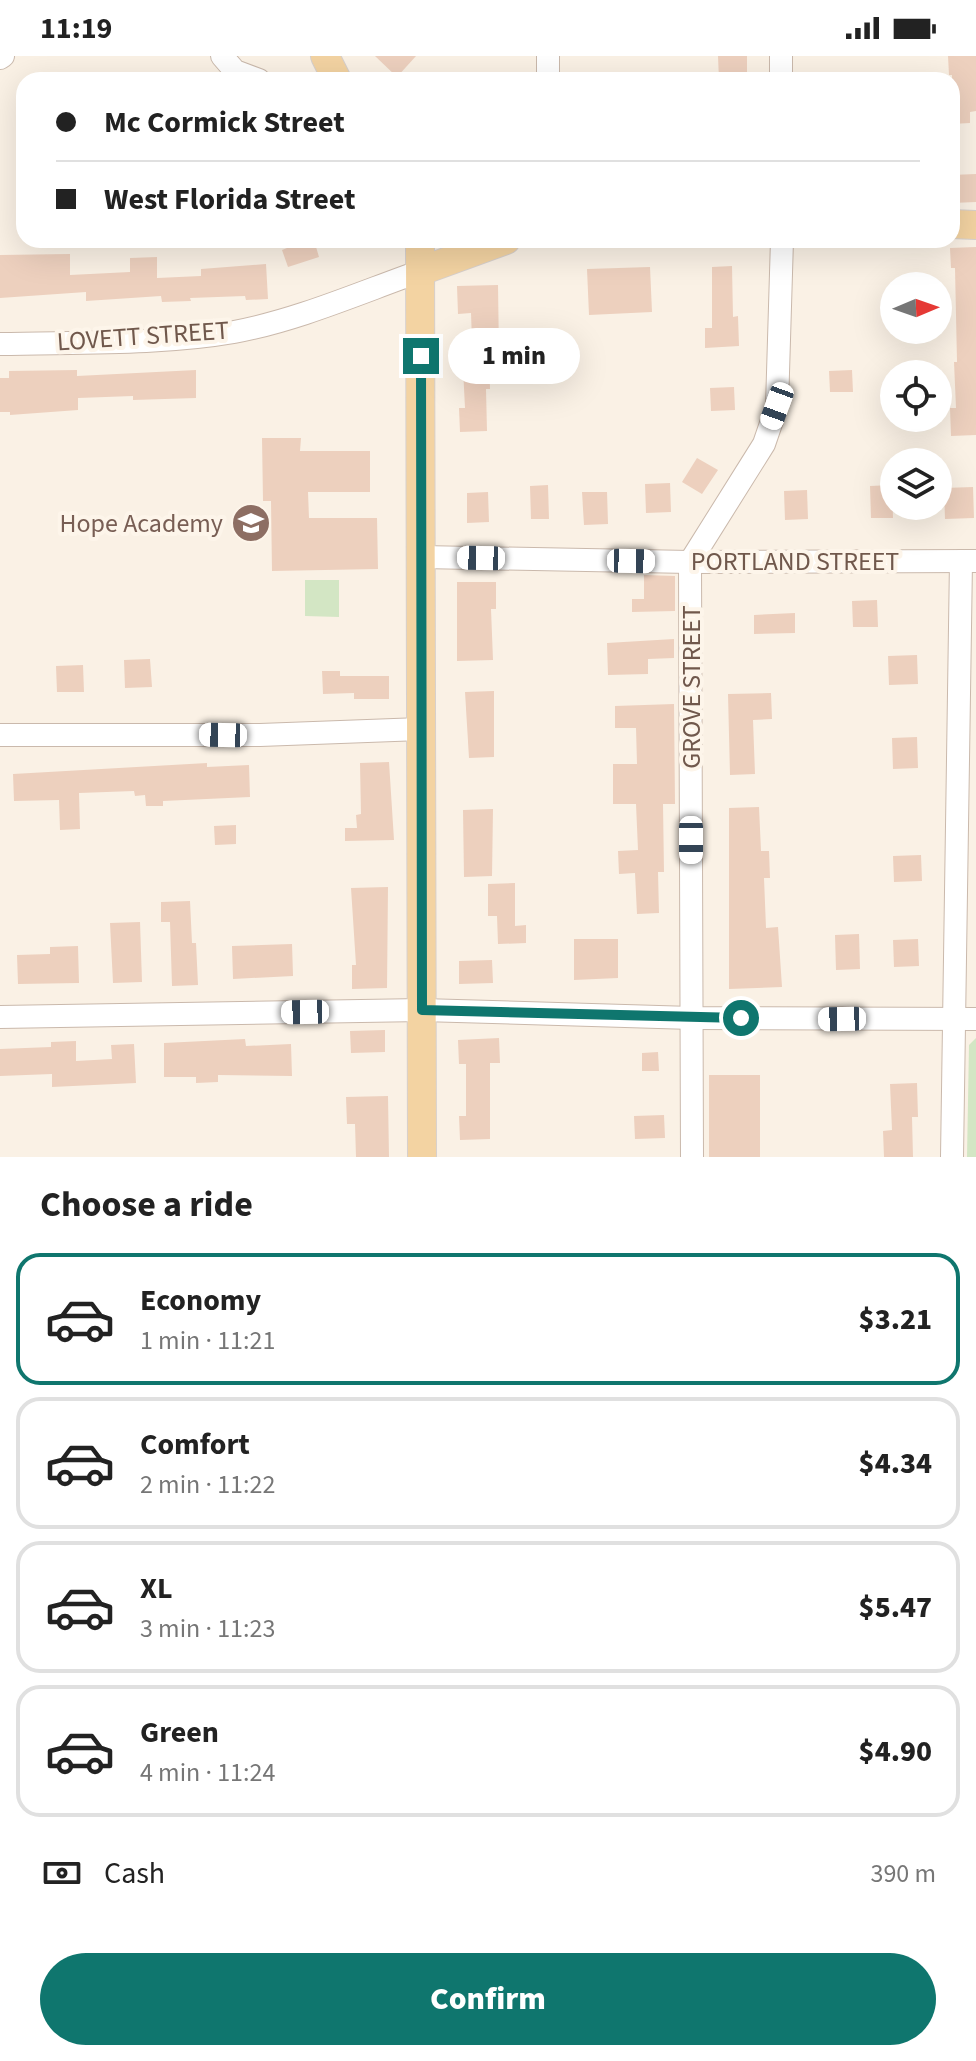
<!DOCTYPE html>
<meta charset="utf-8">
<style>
body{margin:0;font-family:"Source Sans 3",sans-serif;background:#f6f6f6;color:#222;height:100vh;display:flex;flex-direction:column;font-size:30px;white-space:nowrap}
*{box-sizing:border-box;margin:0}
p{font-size:26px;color:#767676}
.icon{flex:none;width:44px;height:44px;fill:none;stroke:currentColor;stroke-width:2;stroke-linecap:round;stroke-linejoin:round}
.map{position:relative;height:1101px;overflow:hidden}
.drawer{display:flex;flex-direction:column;background:#fff;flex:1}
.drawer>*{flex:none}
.guide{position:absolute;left:16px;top:16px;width:944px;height:176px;border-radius:24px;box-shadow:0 8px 32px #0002;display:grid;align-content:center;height:176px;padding:0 40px;background:#fff}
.needle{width:52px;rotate:88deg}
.fabs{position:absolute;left:880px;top:216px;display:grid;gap:16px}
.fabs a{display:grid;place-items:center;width:72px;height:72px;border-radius:50%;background:#fff;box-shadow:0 8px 32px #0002;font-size:40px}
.end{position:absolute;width:36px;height:36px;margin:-18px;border:10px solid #0f766e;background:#fff;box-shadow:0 0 0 4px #fff}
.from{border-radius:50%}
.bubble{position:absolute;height:56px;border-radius:28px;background:#fff;box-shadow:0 8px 32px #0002;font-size:26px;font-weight:800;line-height:56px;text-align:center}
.car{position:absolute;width:24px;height:48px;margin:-24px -12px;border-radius:10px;box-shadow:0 0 6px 2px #0007;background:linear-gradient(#fff 24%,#345 0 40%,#fff 0 76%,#345 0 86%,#fff 0)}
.guide b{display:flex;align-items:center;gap:28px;height:76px;font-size:30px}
.guide b+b{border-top:2px solid #e0e0e0}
.guide i{width:20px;height:20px;background:#222}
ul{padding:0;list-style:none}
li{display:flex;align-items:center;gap:24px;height:132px;margin:0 16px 12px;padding:0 24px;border:4px solid #e0e0e0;border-radius:24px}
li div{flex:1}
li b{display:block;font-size:30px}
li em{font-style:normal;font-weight:800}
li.active{border-color:#0f766e}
li>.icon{width:72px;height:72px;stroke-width:1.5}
h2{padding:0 40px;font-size:36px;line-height:96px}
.pay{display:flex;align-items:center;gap:20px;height:88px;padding:0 40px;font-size:30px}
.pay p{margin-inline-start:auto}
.action{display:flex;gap:16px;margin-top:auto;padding:16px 40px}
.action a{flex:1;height:92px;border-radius:48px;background:#0f766e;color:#fff;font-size:32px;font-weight:800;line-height:92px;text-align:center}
.status{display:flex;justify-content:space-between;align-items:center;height:56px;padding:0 40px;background:#fff;direction:ltr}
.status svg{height:22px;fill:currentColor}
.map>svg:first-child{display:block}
.green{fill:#d3e6c4}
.building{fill:#edd0be}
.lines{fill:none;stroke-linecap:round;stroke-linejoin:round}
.minor-casing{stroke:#cab9ac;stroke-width:24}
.major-casing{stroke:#d7d0cd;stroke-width:30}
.minor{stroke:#fff;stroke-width:22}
.major{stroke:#f3d3a2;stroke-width:28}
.route{stroke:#0f766e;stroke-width:10}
.labels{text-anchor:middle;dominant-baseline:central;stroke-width:8;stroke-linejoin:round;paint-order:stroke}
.street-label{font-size:26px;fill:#70584c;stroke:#fdf5ea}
.education-label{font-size:26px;fill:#785e54;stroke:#fdf5ea;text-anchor:end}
</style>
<div class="status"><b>11:19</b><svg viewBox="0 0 49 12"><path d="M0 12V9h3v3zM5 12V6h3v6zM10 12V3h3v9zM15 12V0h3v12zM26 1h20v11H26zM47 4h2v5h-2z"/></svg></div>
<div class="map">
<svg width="976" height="1101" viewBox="0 0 976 1101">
<rect width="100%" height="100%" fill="#faf1e5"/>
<g class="green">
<polygon points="305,524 339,524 339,561 305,560"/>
<polygon points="976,982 976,1101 967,1101 969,989"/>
</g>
<g class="building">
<polygon points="375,0 416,0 397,21"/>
<polygon points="718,0 747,0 747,24 719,24"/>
<polygon points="948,0 976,0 976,55 970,56 970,67 952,68 952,19 949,19"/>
<polygon points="976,118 976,146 952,147 952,119"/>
<polygon points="290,184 314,184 319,201 288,211 282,194 292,190"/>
<polygon points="976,191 976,379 951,380 950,352 956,352 954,306 957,306 955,212 951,212 950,192"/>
<polygon points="70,198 70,219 130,216 130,202 157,201 157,222 201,220 201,213 266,208 268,243 246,244 245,240 190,242 191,245 162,246 161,240 86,245 86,236 0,242 0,199"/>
<polygon points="732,210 733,261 738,260 739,290 705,292 705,272 712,272 712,211"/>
<polygon points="650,211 652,256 589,259 587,213"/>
<polygon points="498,229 499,298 489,298 490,333 486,333 487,375 460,376 459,352 465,352 463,312 473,312 471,257 458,258 457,230"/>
<polygon points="77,314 77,320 196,314 196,342 133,344 133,340 78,342 78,354 10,359 10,356 0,356 0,322 9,322 9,315"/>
<polygon points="852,314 853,336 830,336 829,315"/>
<polygon points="734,331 735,354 711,355 710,332"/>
<polygon points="262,382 301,382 300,395 370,395 370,436 308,436 309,462 377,462 378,513 272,515 271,445 263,445"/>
<polygon points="697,402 718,414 702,438 682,426"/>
<polygon points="670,427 671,456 646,457 645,428"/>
<polygon points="548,429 549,463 531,463 530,430"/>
<polygon points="892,429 893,462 871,462 870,430"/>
<polygon points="973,431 974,462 945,463 944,432"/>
<polygon points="807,434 808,463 785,464 784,435"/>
<polygon points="488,436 489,466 467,467 467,437"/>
<polygon points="582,436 607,436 608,468 584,469"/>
<polygon points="644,519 675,520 675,555 632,556 632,543 644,543"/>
<polygon points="457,526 496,526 496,553 491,553 493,604 457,605"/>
<polygon points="877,544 878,571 853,571 852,545"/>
<polygon points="795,557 795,577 754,578 754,559"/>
<polygon points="674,583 674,602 648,603 648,618 608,619 607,587"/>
<polygon points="917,599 918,628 889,629 888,600"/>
<polygon points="150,603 152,631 125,632 124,604"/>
<polygon points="83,609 84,636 57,636 56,610"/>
<polygon points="322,615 340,615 340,620 389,620 389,643 354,643 354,637 323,638"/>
<polygon points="494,635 494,701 469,702 465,636"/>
<polygon points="771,637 772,663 753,664 755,718 730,719 728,638"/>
<polygon points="674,648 675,748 663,748 664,816 658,816 659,857 637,858 635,817 619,818 618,795 638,794 636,748 613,748 613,708 637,708 636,672 615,672 615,650"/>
<polygon points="917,681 918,712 893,713 892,682"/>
<polygon points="389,706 394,784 345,785 345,772 357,772 356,759 361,758 360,707"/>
<polygon points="207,707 207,711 249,709 250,741 163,745 163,750 146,750 145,739 135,740 134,735 79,737 80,773 60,774 59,744 14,745 13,718"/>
<polygon points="759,751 761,795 769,795 770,822 764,822 766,872 778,871 782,931 729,933 729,752"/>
<polygon points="493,753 492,820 464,821 463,754"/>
<polygon points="236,769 236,788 215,789 214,770"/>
<polygon points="921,799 922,825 894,826 893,800"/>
<polygon points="515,827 515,870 526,869 526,887 498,888 497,860 488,860 488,828"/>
<polygon points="388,831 387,932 352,933 352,909 356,909 351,832"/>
<polygon points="190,845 192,887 196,887 198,929 172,930 170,866 161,866 161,846"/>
<polygon points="140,866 142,926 113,927 110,867"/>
<polygon points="859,878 860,913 836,914 835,879"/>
<polygon points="574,883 618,883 618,922 574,924"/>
<polygon points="918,883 919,910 894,911 893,884"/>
<polygon points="292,888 293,920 233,923 232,890"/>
<polygon points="78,890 79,927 18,928 17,899 50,898 50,891"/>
<polygon points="492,904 493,927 459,928 459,905"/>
<polygon points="385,974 385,996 351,997 350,975"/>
<polygon points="499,982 500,1007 490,1007 490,1083 460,1084 459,1060 466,1060 466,1008 459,1008 458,984"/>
<polygon points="245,983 246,990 291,988 292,1020 218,1019 218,1026 196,1027 196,1021 164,1021 164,987"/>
<polygon points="76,985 76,1005 112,1003 111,989 134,988 136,1027 52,1031 52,1018 0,1020 0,993 51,991 51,986"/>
<polygon points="658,996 659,1015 642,1015 642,997"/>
<rect x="709" y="1019" width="51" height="82"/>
<polygon points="917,1027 918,1061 912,1061 913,1101 884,1101 883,1075 892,1074 890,1028"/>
<polygon points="388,1040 389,1101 356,1101 355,1068 347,1068 346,1041"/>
<polygon points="664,1059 665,1082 635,1083 634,1060"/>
</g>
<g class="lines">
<defs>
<g id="minor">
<polyline points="222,0 235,15 259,24"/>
<polyline points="548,0 548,24"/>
<polyline points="781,0 781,24"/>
<polyline points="0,2 3,0"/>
<path d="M0 288C75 286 160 289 234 276 298 264 359 237 421 215"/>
<polyline points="422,501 690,506 975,505"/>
<polyline points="0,679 260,679 421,673"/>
<polyline points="0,961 422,954 692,962 976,963"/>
<polyline points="692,1101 690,506 764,388 777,350 782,184"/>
<polyline points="952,1101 961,505"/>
</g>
<g id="major">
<polyline points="325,0 337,24"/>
<polyline points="952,168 976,169"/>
<polyline points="420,184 422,1101"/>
<polyline points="421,215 506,184"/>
</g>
</defs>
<use href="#minor" class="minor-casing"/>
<use href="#major" class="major-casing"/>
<use href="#minor" class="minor"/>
<use href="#major" class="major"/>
</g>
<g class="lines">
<polyline class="route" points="421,300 422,954 741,962"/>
</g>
<defs>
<symbol id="school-disc" viewBox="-11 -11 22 22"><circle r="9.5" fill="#8d6e63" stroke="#fdf5ea"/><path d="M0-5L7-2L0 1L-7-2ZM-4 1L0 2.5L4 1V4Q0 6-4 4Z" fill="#fff"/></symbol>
</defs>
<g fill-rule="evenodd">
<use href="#school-disc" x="229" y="445" width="44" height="44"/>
</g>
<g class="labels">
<g class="street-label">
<text transform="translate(143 280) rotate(-4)">LOVETT STREET</text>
<text x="795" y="505">PORTLAND STREET</text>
<text transform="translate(691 631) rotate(-90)">GROVE STREET</text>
</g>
<g class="education-label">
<text x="223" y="467">Hope Academy</text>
</g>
</g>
</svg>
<div class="fabs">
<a><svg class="needle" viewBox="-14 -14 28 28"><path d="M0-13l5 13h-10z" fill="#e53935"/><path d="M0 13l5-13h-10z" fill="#767676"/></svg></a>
<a><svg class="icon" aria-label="locate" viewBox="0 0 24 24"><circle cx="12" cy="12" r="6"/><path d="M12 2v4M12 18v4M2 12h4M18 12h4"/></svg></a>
<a><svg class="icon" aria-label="layers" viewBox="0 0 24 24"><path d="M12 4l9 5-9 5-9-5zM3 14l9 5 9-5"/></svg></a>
</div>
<i class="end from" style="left:741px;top:962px"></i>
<i class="end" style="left:421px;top:300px"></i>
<div class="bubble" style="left:448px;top:272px;width:132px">1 min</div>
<i class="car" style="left:777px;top:350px;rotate:200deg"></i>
<i class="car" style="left:481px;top:502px;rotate:271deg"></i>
<i class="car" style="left:631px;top:505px;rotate:91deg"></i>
<i class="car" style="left:223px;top:679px;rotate:271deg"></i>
<i class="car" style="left:691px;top:784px;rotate:180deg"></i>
<i class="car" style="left:305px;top:956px;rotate:269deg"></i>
<i class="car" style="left:842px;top:963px;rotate:269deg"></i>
<div class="guide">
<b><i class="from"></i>Mc Cormick Street</b>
<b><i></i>West Florida Street</b>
</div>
</div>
<section class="drawer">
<h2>Choose a ride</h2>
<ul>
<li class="active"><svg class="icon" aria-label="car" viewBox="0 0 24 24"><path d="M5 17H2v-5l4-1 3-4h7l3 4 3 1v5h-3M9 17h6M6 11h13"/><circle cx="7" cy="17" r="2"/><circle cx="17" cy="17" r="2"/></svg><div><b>Economy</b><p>1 min · 11:21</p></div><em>$3.21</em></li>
<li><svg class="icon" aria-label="car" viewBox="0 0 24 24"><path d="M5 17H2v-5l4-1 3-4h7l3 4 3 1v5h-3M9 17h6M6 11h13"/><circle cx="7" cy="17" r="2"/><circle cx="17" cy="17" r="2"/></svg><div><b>Comfort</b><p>2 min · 11:22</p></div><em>$4.34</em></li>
<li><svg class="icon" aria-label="car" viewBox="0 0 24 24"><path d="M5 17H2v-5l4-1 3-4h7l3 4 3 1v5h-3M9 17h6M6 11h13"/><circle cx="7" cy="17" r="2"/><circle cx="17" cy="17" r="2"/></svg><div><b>XL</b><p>3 min · 11:23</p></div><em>$5.47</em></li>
<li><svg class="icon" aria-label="car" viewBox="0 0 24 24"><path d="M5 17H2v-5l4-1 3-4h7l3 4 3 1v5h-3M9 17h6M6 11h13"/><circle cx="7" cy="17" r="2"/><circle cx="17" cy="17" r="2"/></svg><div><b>Green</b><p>4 min · 11:24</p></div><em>$4.90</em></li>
</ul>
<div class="pay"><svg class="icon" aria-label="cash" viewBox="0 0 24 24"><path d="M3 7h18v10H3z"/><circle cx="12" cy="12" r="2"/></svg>Cash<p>390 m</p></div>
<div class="action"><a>Confirm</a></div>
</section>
